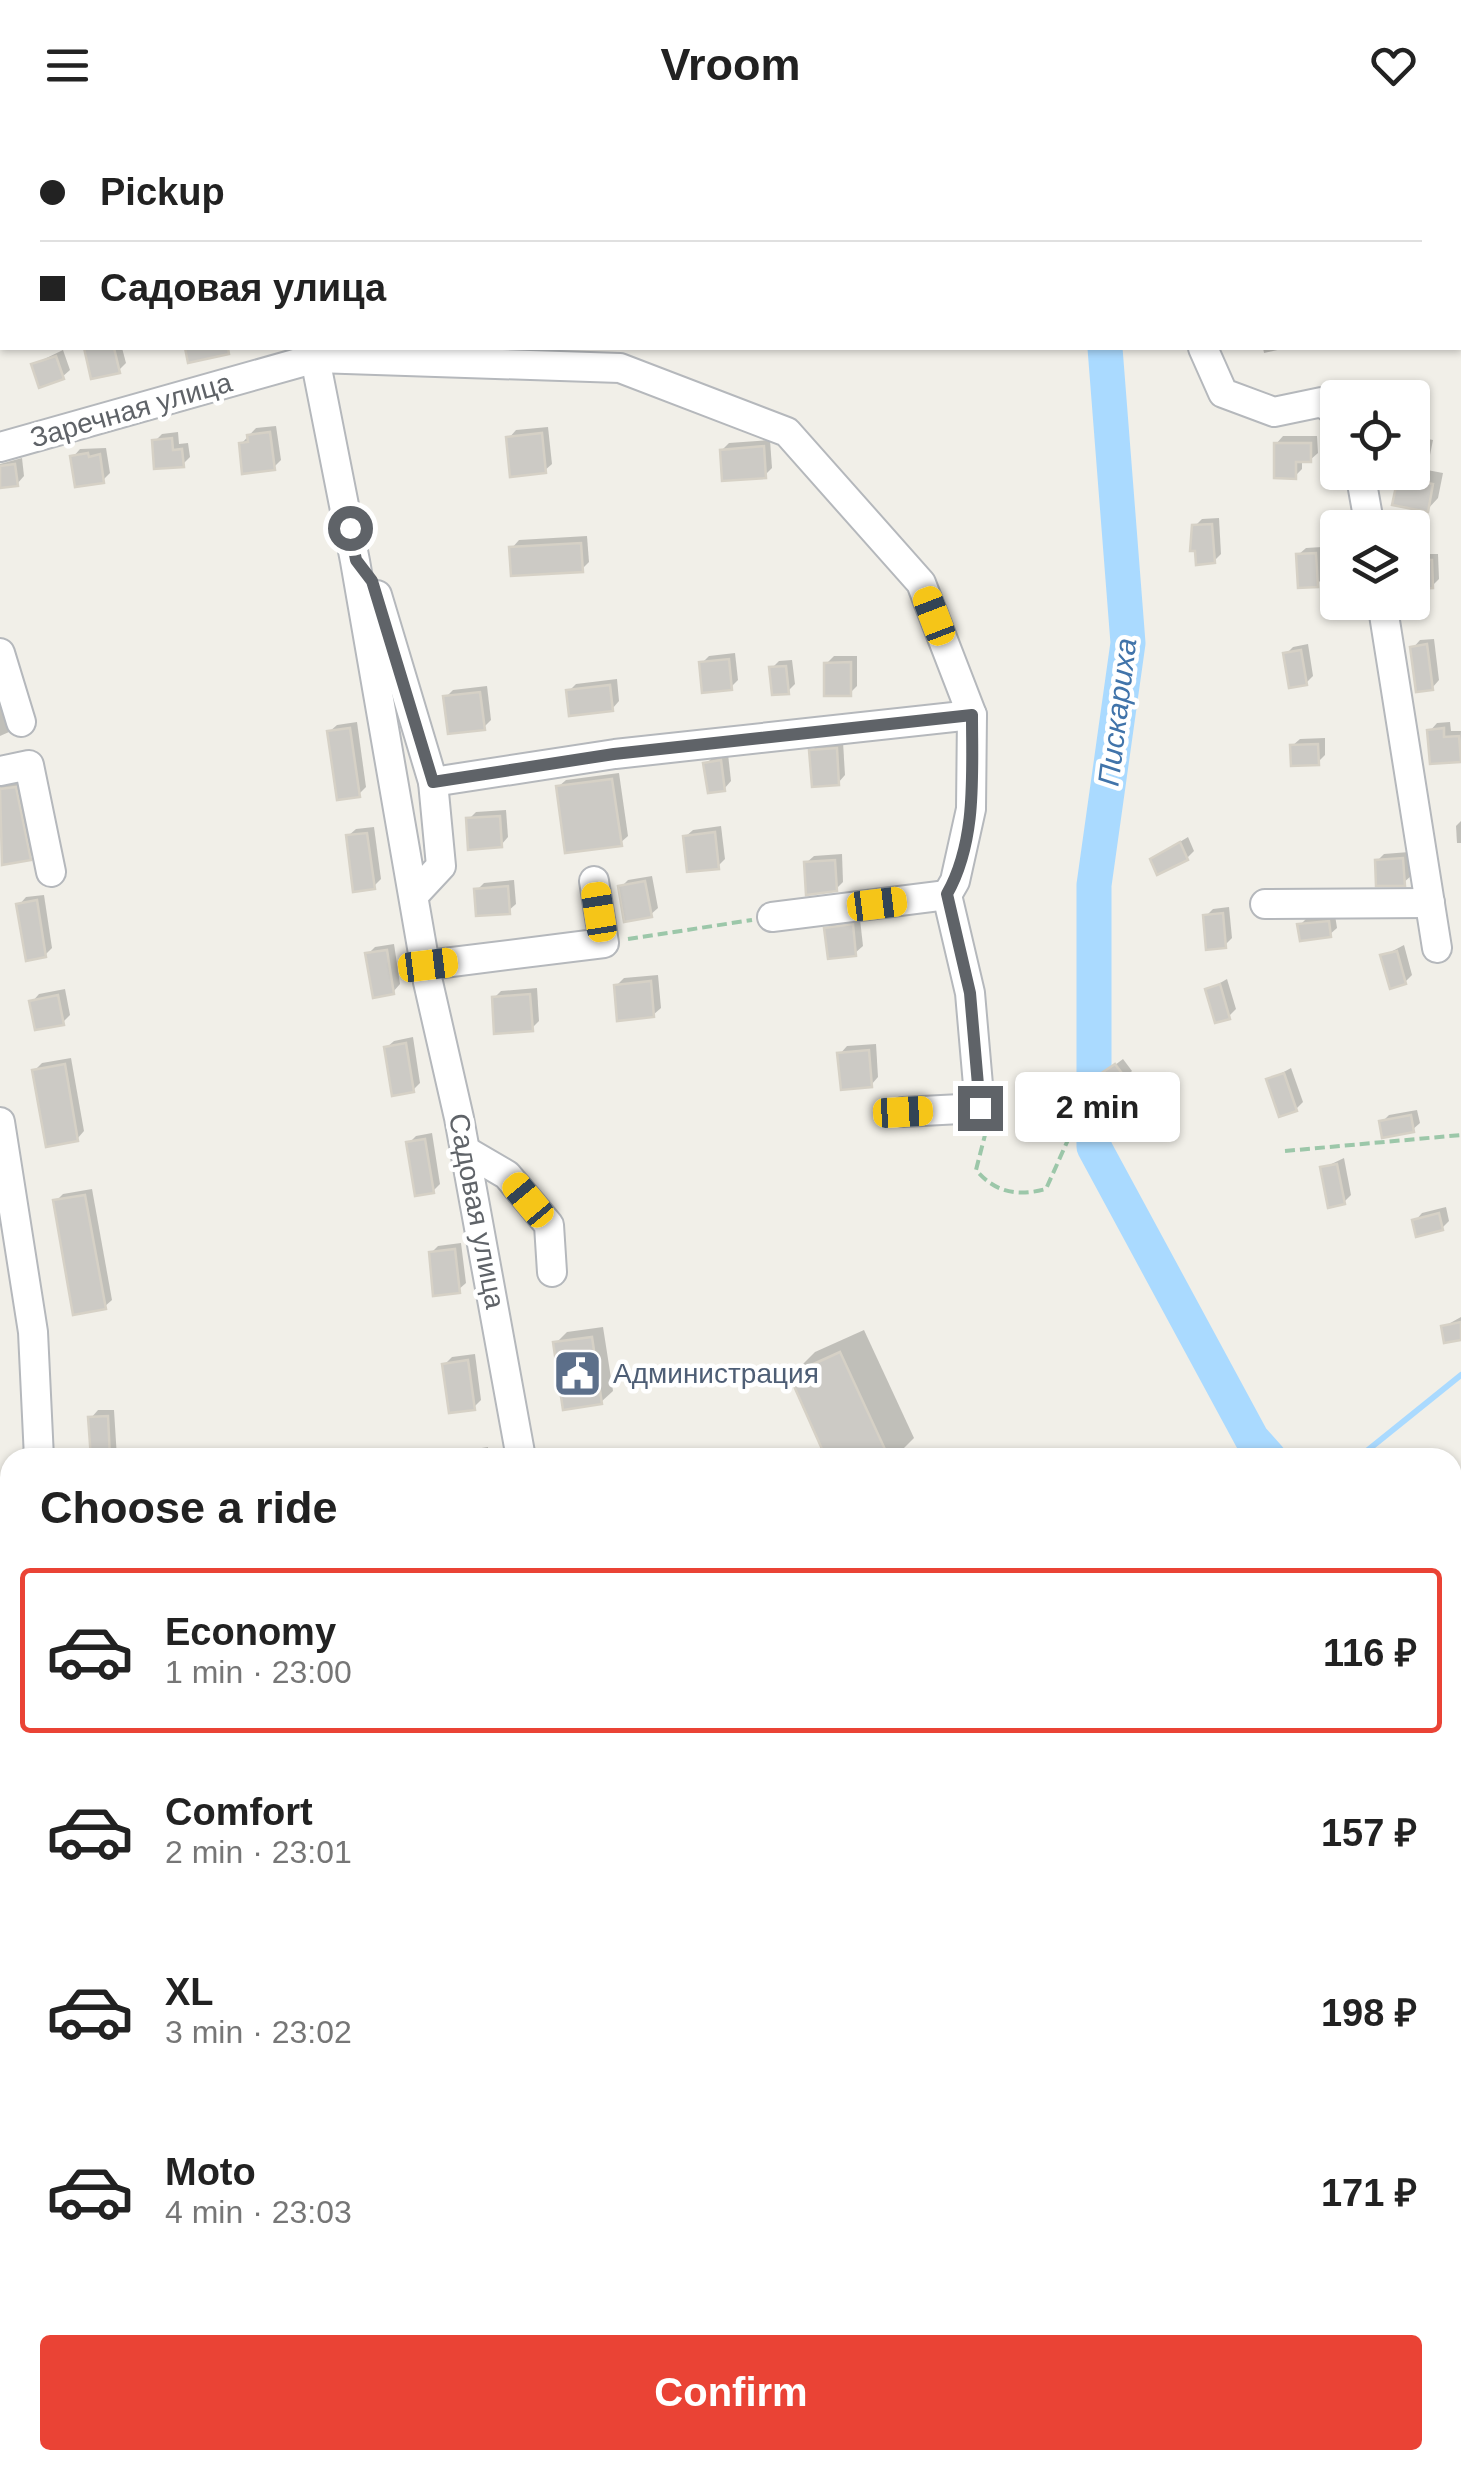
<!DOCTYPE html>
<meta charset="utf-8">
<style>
body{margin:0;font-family:Helvetica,sans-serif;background:#f2f2f2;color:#222;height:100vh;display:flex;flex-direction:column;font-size:38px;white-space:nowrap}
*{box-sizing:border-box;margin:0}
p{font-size:32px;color:#767676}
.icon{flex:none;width:55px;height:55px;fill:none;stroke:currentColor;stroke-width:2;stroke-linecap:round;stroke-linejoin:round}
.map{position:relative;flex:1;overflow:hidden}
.side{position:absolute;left:0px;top:1318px;width:1462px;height:1022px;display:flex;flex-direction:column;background:#fff;border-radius:30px 30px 0 0;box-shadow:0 2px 8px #0004}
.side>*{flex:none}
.hud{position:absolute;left:0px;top:0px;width:1462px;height:220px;box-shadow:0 2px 8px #0004;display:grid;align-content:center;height:220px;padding:0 40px;background:#fff}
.tools{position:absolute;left:1320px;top:250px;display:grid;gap:20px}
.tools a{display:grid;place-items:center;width:110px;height:110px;border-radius:10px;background:#fff;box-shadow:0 2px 8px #0004;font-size:50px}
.end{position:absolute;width:45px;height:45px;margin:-22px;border:12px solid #5f6368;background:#fff;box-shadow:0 0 0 5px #fff}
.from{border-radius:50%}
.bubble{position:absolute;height:70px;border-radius:10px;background:#fff;box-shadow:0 2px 8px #0004;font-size:32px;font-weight:700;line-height:70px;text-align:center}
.car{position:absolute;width:30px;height:60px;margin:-30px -15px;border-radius:12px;box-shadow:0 0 8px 2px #0007;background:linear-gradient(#f5c518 24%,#345 0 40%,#f5c518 0 76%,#345 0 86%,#f5c518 0)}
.hud b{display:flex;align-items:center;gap:35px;height:95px;font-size:38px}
.hud b+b{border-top:2px solid #e0e0e0}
.hud i{width:25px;height:25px;background:#222}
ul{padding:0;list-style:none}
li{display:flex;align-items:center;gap:30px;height:165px;margin:0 20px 15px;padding:0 20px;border:5px solid transparent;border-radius:10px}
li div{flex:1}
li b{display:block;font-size:38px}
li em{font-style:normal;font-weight:700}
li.active{border-color:#ea4335}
li>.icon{width:90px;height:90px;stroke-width:1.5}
h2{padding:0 40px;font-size:45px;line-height:120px}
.primary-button{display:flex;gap:20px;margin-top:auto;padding:20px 40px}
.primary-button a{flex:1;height:115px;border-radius:10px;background:#ea4335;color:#fff;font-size:40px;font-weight:700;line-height:115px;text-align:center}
header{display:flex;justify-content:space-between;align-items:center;height:130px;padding:0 40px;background:#fff;font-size:45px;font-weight:700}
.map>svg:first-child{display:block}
.shadow{fill:#0003}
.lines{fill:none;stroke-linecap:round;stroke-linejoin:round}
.stream{stroke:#aadaff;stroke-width:6}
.river{stroke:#aadaff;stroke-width:35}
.building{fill:#cccac5;stroke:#d6d1c6;stroke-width:2.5}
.minor-casing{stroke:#b5b8bc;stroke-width:32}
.major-casing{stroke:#f2c960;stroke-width:38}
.path{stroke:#9cc7a9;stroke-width:4;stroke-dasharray:10 5;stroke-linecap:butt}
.minor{stroke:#fff;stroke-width:28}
.major{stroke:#fff2af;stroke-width:32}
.route{stroke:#5f6368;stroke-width:12}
.labels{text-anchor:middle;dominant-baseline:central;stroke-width:9;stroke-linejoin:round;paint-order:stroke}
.street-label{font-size:28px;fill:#5f6368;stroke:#fff}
.service-label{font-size:28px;fill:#4e5e75;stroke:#fff;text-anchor:start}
.water-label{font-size:30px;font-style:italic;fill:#4174aa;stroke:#fff}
</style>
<header><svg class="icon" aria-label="menu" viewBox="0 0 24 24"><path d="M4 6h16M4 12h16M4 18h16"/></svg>Vroom<svg class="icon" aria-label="heart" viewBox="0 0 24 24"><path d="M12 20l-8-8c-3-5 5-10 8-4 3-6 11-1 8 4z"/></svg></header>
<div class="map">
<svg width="1461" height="2338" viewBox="0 0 1461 2338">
<rect width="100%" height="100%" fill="#f1efe8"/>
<g class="shadow">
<polygon points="70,0 104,0 105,2 71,2"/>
<polygon points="198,0 198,2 143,2 144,0"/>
<polygon points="1218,0 1234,0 1235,2 1211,2"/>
<polygon points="87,218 122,218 126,233 119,240"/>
<polygon points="1263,218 1286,218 1264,223"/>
<polygon points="63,220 70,240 62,247 34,234"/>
<polygon points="276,296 281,330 274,337 241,314 256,298"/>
<polygon points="548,297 552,334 544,341 509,308 516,300"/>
<polygon points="178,302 179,314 188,313 190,327 182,335 155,311 162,304"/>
<polygon points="1283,306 1317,306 1318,323 1310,330 1302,330 1302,339 1295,346 1276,314"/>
<polygon points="1413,306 1433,310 1427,340 1443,343 1438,368 1427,380 1395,373 1398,342 1412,342"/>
<polygon points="770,310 772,338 765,345 722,320 729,313"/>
<polygon points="106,318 110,343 103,350 73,327 80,319"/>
<polygon points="22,328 24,346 17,354 0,355 0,334"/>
<polygon points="1219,388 1221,424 1214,431 1195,396 1202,389"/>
<polygon points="587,406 589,432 582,439 512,418 519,410"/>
<polygon points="1322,417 1324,447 1317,454 1298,425 1306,418"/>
<polygon points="1422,424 1438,424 1439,449 1432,456 1414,431"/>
<polygon points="1434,509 1439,550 1432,558 1413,518 1420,510"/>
<polygon points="1308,514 1313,546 1306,553 1286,524 1293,517"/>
<polygon points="735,523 738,550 731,557 702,533 709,526"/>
<polygon points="834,526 857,526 857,556 850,563 826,534"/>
<polygon points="792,530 795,554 788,561 772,538 779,531"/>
<polygon points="617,549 619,571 612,579 569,561 576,554"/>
<polygon points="0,554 18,598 0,606"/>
<polygon points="487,556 491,590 484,597 446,567 453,560"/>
<polygon points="357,592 366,657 359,664 329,602 337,595"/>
<polygon points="1450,592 1451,601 1461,601 1460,629 1430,601 1437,593"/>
<polygon points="1325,608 1325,625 1318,632 1292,616 1300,609"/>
<polygon points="843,612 845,645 838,653 812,621 819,614"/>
<polygon points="728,624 731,651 724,659 706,634 713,627"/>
<polygon points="619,643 628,706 620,713 558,657 566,650"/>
<polygon points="22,651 37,720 29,728 4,732 0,654"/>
<polygon points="506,680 508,707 501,715 469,689 476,682"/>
<polygon points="1461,691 1461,713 1457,713 1456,696"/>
<polygon points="721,696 725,729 718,736 685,707 693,700"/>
<polygon points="374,697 381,749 374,756 348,706 356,699"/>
<polygon points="1188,707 1194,721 1187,728 1152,729"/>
<polygon points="1409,722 1411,746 1403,753 1377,731 1384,724"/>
<polygon points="842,724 843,752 836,759 806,733 814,726"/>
<polygon points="652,746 658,778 650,785 621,757 628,750"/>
<polygon points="514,750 516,774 508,781 477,760 484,753"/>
<polygon points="44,765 52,818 45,825 19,775 26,767"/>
<polygon points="1229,777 1232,808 1224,816 1206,786 1213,779"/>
<polygon points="1335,785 1337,798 1329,805 1300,795 1307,788"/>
<polygon points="860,789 863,816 855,823 827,799 834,792"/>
<polygon points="394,814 400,854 393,862 368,824 375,817"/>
<polygon points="1404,815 1412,845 1405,852 1383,826"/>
<polygon points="658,845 661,878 653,885 616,856 624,848"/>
<polygon points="1227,849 1236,879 1229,886 1208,860"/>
<polygon points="537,858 539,891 532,898 494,868 501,861"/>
<polygon points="65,859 70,885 63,892 32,872 39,864"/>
<polygon points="413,907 420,953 413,960 386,918 394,911"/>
<polygon points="876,914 878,947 871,955 840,924 847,916"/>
<polygon points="71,928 84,1001 77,1009 35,940 42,933"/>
<polygon points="1123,929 1132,941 1125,948 1111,938"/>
<polygon points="1291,938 1303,972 1296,979 1269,950"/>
<polygon points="1417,980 1420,993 1412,1000 1382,992 1389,985"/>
<polygon points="432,1003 440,1054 433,1061 409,1013 416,1006"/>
<polygon points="1344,1028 1351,1065 1344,1072 1323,1038"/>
<polygon points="92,1059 112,1170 104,1177 56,1071 63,1064"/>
<polygon points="1446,1077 1449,1091 1442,1098 1415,1091 1422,1083"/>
<polygon points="461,1113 466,1153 458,1160 431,1123 438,1116"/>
<polygon points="1461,1187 1461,1207 1443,1197"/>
<polygon points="603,1197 613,1261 601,1272 556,1213 567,1202"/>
<polygon points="864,1200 914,1308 894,1328 829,1328 792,1245 815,1222"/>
<polygon points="475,1224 481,1270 474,1277 445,1234 452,1227"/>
<polygon points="98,1280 114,1280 117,1328 93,1328 91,1288"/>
<polygon points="488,1317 489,1328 461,1328 469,1320"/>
<rect x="142" y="2330" width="24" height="8"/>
<polygon points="704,2330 748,2330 748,2333 743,2338 705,2338"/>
</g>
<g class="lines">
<polyline class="stream" points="1358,1328 1461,1245"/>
<g class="river">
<polyline points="1083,0 1083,2"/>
<polyline points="1094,946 1094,755 1128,513 1105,218"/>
<polyline points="1094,981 1094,1017 1252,1309 1269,1328"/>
<polyline points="1452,1531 1461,1540"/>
</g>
</g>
<g class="building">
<polygon points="84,218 114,218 120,243 91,249"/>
<polygon points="185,218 228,218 229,224 188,233"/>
<polygon points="56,226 64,249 39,258 31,234"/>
<polygon points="270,302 275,340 242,344 239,313 248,312 247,305"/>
<polygon points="542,303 546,343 510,347 506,307"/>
<polygon points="172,308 173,320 182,319 184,337 154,339 152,310"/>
<polygon points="1274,313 1311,313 1311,332 1296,332 1296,349 1274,348"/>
<polygon points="764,316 766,348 722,351 720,320"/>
<polygon points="88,323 89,327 100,324 104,353 75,357 70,326"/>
<polygon points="15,334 18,356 0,358 0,336"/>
<polygon points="1399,342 1418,342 1417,351 1433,354 1428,382 1392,375"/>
<polygon points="1212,394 1215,433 1196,435 1195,421 1190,421 1192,395"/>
<polygon points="581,413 583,442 511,446 509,417"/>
<polygon points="1316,423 1318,457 1298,458 1296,424"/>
<polygon points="1412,430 1432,430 1433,458 1413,459"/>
<polygon points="1427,514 1433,560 1416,562 1410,517"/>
<polygon points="1301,520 1307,555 1289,558 1283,523"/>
<polygon points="729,529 732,560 702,563 699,532"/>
<polygon points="851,532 851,566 824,566 824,533"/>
<polygon points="786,536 789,564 772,565 769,537"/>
<polygon points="610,555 613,581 569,586 566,560"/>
<polygon points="480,562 485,600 448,604 443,566"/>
<polygon points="350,598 360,667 337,670 327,601"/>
<polygon points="1444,598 1444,607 1459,606 1461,632 1430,634 1427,600"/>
<polygon points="1318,614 1319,635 1291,636 1290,615"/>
<polygon points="837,618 839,655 812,657 809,620"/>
<polygon points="721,630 725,661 708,663 703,633"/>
<polygon points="612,649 622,716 565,723 556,656"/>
<polygon points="16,657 31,730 2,735 0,659"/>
<polygon points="500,686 502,717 468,720 466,688"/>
<polygon points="715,702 719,739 687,742 683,706"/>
<polygon points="367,703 375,759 353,762 346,705"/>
<polygon points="1180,712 1188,730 1157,745 1150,729"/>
<polygon points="1403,728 1405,756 1376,756 1375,730"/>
<polygon points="835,730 837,761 806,765 804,732"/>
<polygon points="645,751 652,787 624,792 618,756"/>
<polygon points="508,756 510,784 476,786 474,759"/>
<polygon points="37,770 46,827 26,831 16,774"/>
<polygon points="1223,783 1226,818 1206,820 1203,785"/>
<polygon points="1329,791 1331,807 1300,811 1297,794"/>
<polygon points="853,794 856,826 828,829 824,798"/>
<polygon points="387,820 394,864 373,868 365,823"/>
<polygon points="1397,821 1406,854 1390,859 1380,825"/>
<polygon points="651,851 654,887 617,891 614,855"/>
<polygon points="1220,854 1230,889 1215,893 1205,859"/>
<polygon points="530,864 533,901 494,904 492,867"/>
<polygon points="58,865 64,895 35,900 29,871"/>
<polygon points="406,913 414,962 392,966 384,917"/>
<polygon points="869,920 872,957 841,960 837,923"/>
<polygon points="65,934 78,1011 46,1017 32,940"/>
<polygon points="1115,934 1127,950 1112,960 1100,944"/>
<polygon points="1284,943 1297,981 1279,987 1266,949"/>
<polygon points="1411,985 1414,1002 1382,1008 1379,991"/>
<polygon points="425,1009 434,1063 415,1066 406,1012"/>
<polygon points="1337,1034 1345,1074 1328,1078 1320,1037"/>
<polygon points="85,1065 106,1179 73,1185 53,1070"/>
<polygon points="1439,1083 1443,1100 1416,1107 1412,1090"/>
<polygon points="455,1119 460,1163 433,1166 429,1122"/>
<polygon points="1461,1192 1461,1210 1444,1213 1441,1196"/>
<polygon points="592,1207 602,1274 563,1280 553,1212"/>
<polygon points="840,1222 889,1328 826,1328 789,1245"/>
<polygon points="468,1230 475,1280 449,1283 442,1234"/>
<polygon points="108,1286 110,1328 91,1328 88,1287"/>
</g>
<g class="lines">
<defs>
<g id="minor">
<polyline points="535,0 535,2"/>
<polyline points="654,2 665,0"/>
<polyline points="1132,2 1133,0"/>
<polyline points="1460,103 1461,103"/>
<polyline points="1460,132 1461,133"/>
<polyline points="313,218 355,431 428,852 459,988 521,1328"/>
<polyline points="1203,218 1223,263 1274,282 1322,272 1338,284"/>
<polyline points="0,317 316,228 620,238 787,302 921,453 972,585 971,679 955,751 947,765 970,863 980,978 903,982"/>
<polyline points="1360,342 1370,398"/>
<polyline points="377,465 433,652 441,736 414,765"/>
<polyline points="1382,472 1437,818"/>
<polyline points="0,523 21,592"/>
<polyline points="0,641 29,635 51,742"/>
<polyline points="433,652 615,624 972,585"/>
<polyline points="1265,774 1430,773"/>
<polyline points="772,787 947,765"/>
<polyline points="428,835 604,813 594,751"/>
<polyline points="0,992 33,1202 39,1328"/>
<polyline points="466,1021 507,1045 549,1095 552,1142"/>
<polyline points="78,2330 79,2338"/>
<polyline points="660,2330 662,2338"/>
<polyline points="1358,2330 1360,2338"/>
</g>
<g id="major">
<polyline points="552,2 560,0"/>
<polyline points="0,189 2,188"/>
</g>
</defs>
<use href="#minor" class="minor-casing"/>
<use href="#major" class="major-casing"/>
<g class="path">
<polyline points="497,2 507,0"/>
<polyline points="628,809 752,790"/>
<path d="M986 1001 976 1040C995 1062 1016 1067 1046 1059L1084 974 1101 957"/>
<polyline points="1285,1021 1461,1005"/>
<polyline points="0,1655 10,1652"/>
<polyline points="1452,1857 1461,1857"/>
</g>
<use href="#minor" class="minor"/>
<use href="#major" class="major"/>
</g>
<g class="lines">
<path class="route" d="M350 398 356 430 372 451 433 652 614 624 972 585C972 644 977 711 947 764L970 863 980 978"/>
</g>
<defs>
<symbol id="civic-square" viewBox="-11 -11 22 22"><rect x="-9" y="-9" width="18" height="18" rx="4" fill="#5c6f8a" stroke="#fff"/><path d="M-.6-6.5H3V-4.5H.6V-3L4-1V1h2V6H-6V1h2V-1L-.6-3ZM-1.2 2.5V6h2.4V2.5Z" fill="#fff"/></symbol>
</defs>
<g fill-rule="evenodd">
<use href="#civic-square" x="550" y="1216" width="55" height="55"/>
</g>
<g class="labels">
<g class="street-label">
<text transform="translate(131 280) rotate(-16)">Заречная улица</text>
<text transform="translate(477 1081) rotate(79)">Садовая улица</text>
</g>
<g class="service-label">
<text x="613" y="1243">Администрация</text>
</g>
<g class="water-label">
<text transform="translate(1117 582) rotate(-83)">Пискариха</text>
</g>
</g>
</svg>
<div class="tools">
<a><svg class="icon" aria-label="locate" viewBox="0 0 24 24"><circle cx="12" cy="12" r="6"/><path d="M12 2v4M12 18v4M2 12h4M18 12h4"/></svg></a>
<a><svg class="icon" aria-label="layers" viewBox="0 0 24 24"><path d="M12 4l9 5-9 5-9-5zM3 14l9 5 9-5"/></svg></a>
</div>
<i class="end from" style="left:350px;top:398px"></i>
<i class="end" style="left:980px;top:978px"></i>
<div class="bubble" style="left:1015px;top:942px;width:165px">2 min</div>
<i class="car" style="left:934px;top:486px;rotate:339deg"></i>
<i class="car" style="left:877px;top:774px;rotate:83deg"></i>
<i class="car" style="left:599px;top:782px;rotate:351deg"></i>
<i class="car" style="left:428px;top:835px;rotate:83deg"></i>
<i class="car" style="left:903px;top:982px;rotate:87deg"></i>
<i class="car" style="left:528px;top:1070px;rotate:320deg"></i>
<div class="hud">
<b><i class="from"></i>Pickup</b>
<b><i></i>Садовая улица</b>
</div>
<section class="side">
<h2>Choose a ride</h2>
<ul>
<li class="active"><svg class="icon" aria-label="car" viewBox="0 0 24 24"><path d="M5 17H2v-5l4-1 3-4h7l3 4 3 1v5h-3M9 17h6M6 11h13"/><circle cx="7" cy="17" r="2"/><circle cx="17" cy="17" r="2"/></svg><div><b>Economy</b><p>1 min · 23:00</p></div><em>116 ₽</em></li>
<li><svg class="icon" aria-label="car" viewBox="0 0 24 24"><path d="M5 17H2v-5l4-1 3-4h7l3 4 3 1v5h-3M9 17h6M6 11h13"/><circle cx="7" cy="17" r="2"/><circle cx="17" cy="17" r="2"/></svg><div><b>Comfort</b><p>2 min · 23:01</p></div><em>157 ₽</em></li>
<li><svg class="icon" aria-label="car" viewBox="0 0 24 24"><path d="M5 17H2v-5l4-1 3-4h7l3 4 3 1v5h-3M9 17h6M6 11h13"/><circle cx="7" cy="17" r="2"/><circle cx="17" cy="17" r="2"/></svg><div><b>XL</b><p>3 min · 23:02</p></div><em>198 ₽</em></li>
<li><svg class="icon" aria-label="car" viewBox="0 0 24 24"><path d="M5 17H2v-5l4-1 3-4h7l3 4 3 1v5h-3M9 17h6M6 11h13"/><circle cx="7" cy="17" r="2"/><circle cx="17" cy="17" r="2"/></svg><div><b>Moto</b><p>4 min · 23:03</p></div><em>171 ₽</em></li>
</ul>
<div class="primary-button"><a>Confirm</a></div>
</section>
</div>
